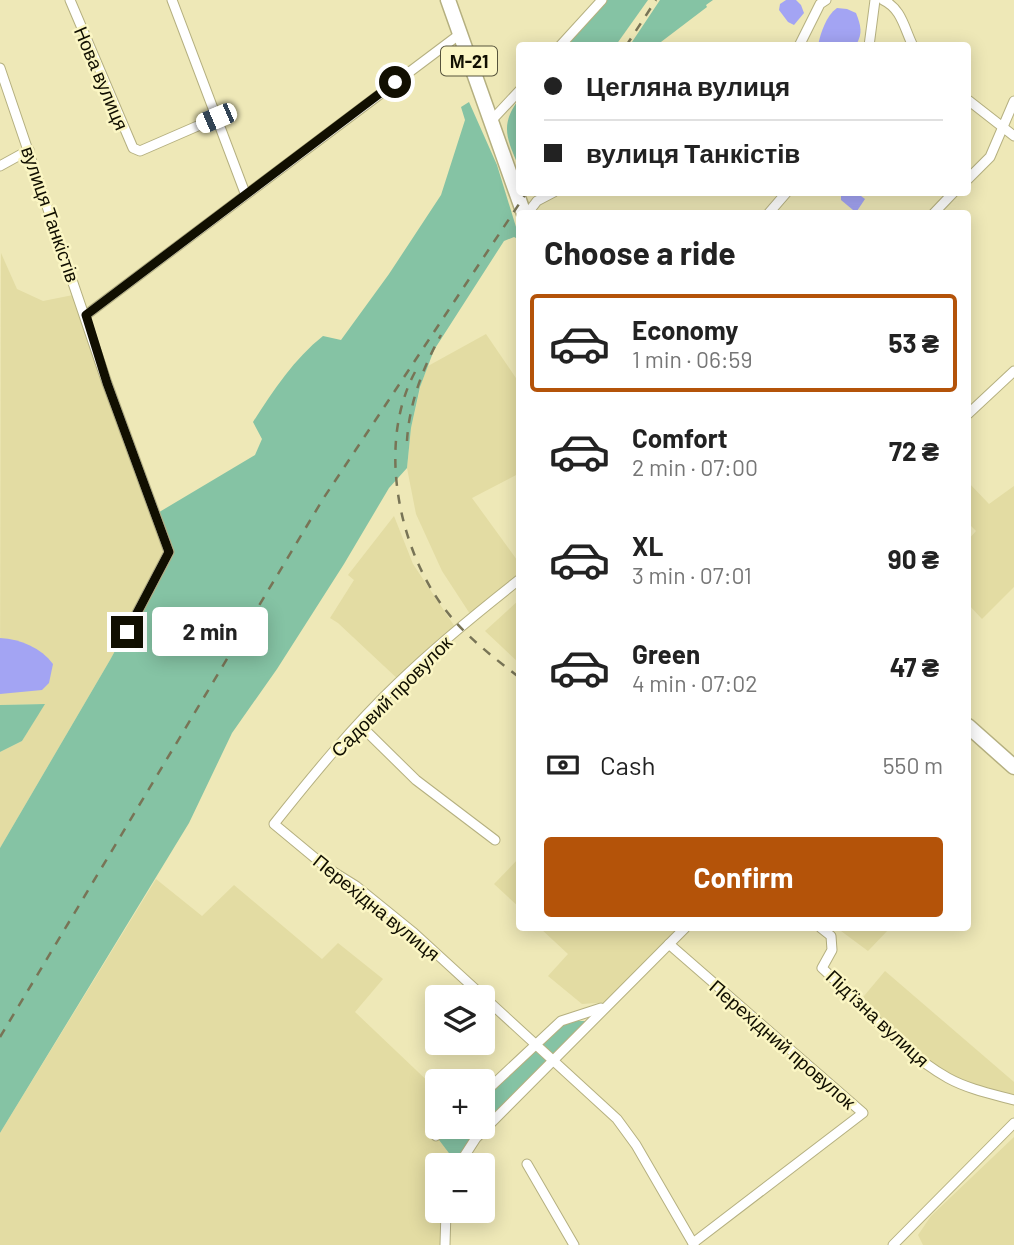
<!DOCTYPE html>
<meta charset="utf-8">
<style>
body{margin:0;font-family:Barlow,sans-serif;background:#f2f2f2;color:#222;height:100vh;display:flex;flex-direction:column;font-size:26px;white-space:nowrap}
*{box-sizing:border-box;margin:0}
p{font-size:23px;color:#767676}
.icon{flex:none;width:38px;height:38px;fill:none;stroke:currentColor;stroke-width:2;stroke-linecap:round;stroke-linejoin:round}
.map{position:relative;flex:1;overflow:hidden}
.drawer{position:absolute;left:516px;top:210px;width:455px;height:721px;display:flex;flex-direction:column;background:#fff;border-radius:7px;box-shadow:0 4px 18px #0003}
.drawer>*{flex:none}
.banner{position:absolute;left:516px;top:42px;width:455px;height:154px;border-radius:7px;box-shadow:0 4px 18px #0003;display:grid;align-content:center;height:154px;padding:0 28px;background:#fff}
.tools{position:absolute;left:425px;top:985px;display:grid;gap:14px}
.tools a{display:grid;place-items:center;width:70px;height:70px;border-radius:7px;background:#fff;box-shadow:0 4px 18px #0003;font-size:35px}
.end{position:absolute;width:32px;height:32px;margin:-16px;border:9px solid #110f01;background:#fff;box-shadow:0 0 0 4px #fff}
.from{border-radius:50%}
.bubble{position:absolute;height:49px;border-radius:7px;background:#fff;box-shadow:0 4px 18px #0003;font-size:23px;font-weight:700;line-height:49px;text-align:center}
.car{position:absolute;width:21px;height:42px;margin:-21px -10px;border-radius:9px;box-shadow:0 0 5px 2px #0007;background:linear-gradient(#fff 24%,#345 0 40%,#fff 0 76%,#345 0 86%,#fff 0)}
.banner b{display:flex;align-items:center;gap:24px;height:66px;font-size:26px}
.banner b+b{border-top:2px solid #e0e0e0}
.banner i{width:18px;height:18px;background:#222}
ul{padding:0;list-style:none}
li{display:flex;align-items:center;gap:21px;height:98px;margin:0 14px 10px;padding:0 14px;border:4px solid transparent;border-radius:7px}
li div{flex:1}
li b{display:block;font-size:26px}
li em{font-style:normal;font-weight:700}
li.selected{border-color:#b45309}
li>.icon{width:63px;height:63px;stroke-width:1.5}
h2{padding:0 28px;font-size:32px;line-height:84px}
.pay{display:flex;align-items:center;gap:18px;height:77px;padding:0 28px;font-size:26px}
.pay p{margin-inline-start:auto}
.primary-button{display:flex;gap:14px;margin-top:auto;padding:14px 28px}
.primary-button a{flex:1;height:80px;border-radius:7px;background:#b45309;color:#fff;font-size:28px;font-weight:700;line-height:80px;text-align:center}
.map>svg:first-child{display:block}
.built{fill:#e3dca3}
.green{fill:#85c3a4}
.water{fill:#a3a4f3}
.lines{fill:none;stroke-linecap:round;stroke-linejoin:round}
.minor-casing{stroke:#b5b080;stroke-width:11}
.trunk-casing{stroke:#b5b080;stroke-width:17}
.minor{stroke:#fff;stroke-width:9}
.trunk{stroke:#fff;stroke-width:14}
.rail{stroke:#787456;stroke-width:2.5;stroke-dasharray:9 9;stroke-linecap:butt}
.route{stroke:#110f01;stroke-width:9}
.labels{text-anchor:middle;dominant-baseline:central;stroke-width:5;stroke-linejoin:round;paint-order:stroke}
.shield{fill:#fbf6c4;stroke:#57543c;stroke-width:2}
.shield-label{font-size:18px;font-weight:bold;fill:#110f01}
.street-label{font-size:19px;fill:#110f01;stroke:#fbf6c4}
</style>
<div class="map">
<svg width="1014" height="1245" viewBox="0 0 1014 1245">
<rect width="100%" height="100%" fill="#eee8b7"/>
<g class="built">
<polygon points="1,253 17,289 43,301 78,294 169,552 110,660 0,848 0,752 22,741 44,704 0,705"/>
<polygon points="486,334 520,384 520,473 472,498 520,564 520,579 472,617 442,571 416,514 407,468 411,428 421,384 428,366"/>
<polygon points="968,482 989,504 1014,486 1014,587 982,619 968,604 968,540 976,531 968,523"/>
<polygon points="394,516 413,564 457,630 400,681 338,623 330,618 354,580 348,575"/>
<polygon points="520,599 520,664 485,631"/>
<polygon points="520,857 520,908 494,884"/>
<polygon points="156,879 202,916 234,885 322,959 338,943 383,979 355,1012 437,1090 438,1127 446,1127 458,1165 438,1166 438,1211 446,1211 445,1245 0,1245 0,1133"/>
<polygon points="540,928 685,928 611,1002 582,1004 548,976 568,954"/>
<polygon points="837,928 890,928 868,951"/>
<polygon points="885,971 1014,1082 1014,1100 949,1079 859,1002"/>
<polygon points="1014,1137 1014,1245 923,1245 918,1235 931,1216"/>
</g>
<g class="green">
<polygon points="607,0 648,0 616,45 566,46"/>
<polygon points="660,0 713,0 706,5 707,7 657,45 630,45"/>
<path d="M520 98V170C508 140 498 126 520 98Z"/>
<path d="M469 102 497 165 520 240 514 237 504 241 434 350 420 387 411 428 407 468 389 488 344 564 277 669 232 733 189 823 0 1133V848L110 660 169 552 156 514 255 455 262 439 253 422C273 391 294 359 323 336L341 340 389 274 441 195 465 120 461 107Z"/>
<polygon points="45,704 22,741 0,752 0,705"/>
<polygon points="561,1021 592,1021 501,1113 458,1165 436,1136 446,1127 483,1127 483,1094"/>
</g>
<g class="water">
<polygon points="786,0 796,0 801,5 804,13 794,25 788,22 779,10 780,4"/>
<path d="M837 8 847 9 856 13C861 26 863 33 856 45H818C821 32 826 16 837 8Z"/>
<polygon points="846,193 857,193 865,199 857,211 853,210 841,200 841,195"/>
<path d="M0 638C21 639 41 648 53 664L49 683 42 690 0 694Z"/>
</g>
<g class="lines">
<defs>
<g id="minor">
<polyline points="70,0 133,148 140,151 216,118"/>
<polyline points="172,0 245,193"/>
<path d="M883 0C902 9 904 28 913 46"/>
<polyline points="560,46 602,0"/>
<polyline points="799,46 820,4 826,0"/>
<polyline points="869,46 875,0"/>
<polyline points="0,68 107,383 169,552 127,632"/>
<polyline points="968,100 1014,136"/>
<polyline points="491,121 520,90"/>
<polyline points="0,166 29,150"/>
<polyline points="968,179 990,157 1014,101"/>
<polyline points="527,214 537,201 554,192"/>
<polyline points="768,214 787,192"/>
<polyline points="933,214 954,192"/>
<polyline points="86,315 460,34"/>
<polyline points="968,414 1014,371"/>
<path d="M520 579C478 612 436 646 398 683 353 726 313 775 274 824L327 868 356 886 414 933 617 1119 636 1145 694 1245"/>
<polyline points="360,725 416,780 495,840"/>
<path d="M821 928 831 936 832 950 822 968C860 1003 903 1053 948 1078 968 1089 992 1094 1014 1100"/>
<polyline points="669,944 863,1113 693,1243"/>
<polyline points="483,1094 561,1021 601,1008"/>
<polyline points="436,1136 446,1127"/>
<polyline points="527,1164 574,1245"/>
<polyline points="458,1166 476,1138 685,928"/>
<polyline points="445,1245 446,1211"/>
<polyline points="893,1245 1014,1123"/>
</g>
<g id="trunk">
<polyline points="448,0 524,214"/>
<polyline points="968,726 1014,767"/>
</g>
</defs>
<use href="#minor" class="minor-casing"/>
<use href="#trunk" class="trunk-casing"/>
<use href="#minor" class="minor"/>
<use href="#trunk" class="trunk"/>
<g class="rail">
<polyline points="626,46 656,0"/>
<path d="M415 372C377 443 398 547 444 608 464 635 493 657 520 678"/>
<path d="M407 441C409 404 423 367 441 335"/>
<polyline points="0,1037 323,499 527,192"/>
</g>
</g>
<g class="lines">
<polyline class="route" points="127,632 169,552 107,383 86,315 395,82"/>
</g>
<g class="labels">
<rect class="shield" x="441" y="46.5" width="56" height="29" rx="5"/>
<g class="shield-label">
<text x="469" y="61">М-21</text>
</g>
<g class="street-label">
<text transform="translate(102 78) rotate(67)">Нова вулиця</text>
<text transform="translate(51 214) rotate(71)">вулиця Танкістів</text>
<text transform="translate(391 696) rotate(-45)">Садовий провулок</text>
<text transform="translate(377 907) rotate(39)">Перехідна вулиця</text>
<text transform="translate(878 1018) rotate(43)">Підʼїзна вулиця</text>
<text transform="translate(783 1044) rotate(41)">Перехідний провулок</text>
</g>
</g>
</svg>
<div class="tools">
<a><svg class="icon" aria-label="layers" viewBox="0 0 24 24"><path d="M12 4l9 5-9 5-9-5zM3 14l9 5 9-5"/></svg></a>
<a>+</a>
<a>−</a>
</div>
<i class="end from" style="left:395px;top:82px"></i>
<i class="end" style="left:127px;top:632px"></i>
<div class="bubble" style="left:152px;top:607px;width:116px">2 min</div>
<i class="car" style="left:216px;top:118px;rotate:247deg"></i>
<div class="banner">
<b><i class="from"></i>Цегляна вулиця</b>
<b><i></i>вулиця Танкістів</b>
</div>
<section class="drawer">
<h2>Choose a ride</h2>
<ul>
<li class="selected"><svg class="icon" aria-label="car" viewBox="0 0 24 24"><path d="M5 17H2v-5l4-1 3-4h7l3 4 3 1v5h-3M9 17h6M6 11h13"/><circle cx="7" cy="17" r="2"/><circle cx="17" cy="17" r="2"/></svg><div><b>Economy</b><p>1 min · 06:59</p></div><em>53 ₴</em></li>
<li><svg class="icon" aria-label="car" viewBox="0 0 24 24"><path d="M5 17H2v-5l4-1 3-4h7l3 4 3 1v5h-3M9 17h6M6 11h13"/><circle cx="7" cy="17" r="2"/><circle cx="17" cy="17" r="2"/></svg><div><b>Comfort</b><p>2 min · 07:00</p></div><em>72 ₴</em></li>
<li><svg class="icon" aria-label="car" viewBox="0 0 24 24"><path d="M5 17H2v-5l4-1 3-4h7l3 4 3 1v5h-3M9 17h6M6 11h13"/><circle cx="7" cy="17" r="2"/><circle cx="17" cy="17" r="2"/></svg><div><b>XL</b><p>3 min · 07:01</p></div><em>90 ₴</em></li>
<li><svg class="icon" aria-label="car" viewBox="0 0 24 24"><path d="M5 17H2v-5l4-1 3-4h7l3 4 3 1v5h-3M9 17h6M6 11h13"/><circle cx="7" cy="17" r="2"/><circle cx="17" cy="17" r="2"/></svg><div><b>Green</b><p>4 min · 07:02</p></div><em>47 ₴</em></li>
</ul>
<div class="pay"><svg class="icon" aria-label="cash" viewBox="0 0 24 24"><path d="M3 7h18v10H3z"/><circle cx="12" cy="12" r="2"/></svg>Cash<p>550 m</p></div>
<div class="primary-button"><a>Confirm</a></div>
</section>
</div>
